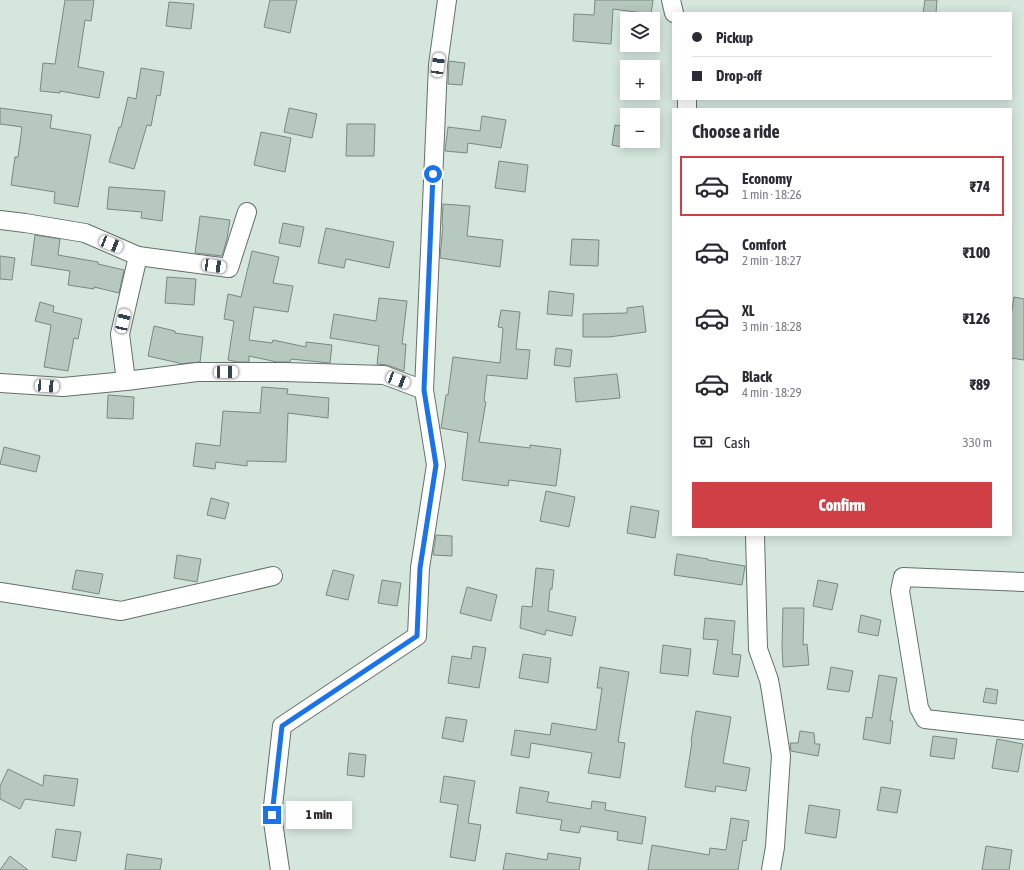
<!DOCTYPE html>
<meta charset="utf-8">
<style>
body{margin:0;font-family:"Asap Condensed",sans-serif;background:#f7f7f7;color:#2b2b33;height:100vh;display:flex;flex-direction:column;font-size:15px;white-space:nowrap}
*{box-sizing:border-box;margin:0}
p{font-size:13px;color:#7c7c81}
.icon{flex:none;width:22px;height:22px;fill:none;stroke:currentColor;stroke-width:2;stroke-linecap:round;stroke-linejoin:round}
.map{position:relative;flex:1;overflow:hidden}
.details{position:absolute;left:672px;top:108px;width:340px;height:428px;display:flex;flex-direction:column;background:#fff;border-radius:0px;box-shadow:0 2px 10px #0003}
.details>*{flex:none}
.banner{position:absolute;left:672px;top:12px;width:340px;height:88px;border-radius:0px;box-shadow:0 2px 10px #0003;display:grid;align-content:center;height:88px;padding:0 20px;background:#fff}
.fabs{position:absolute;left:620px;top:12px;display:grid;gap:8px}
.fabs a{display:grid;place-items:center;width:40px;height:40px;border-radius:0px;background:#fff;box-shadow:0 2px 10px #0003;font-size:20px}
.end{position:absolute;width:18px;height:18px;margin:-9px;border:5px solid #1a73e8;background:#fff;box-shadow:0 0 0 2px #fff}
.from{border-radius:50%}
.bubble{position:absolute;height:28px;border-radius:0px;background:#fff;box-shadow:0 2px 10px #0003;font-size:13px;font-weight:800;line-height:28px;text-align:center}
.car{position:absolute;width:12px;height:24px;margin:-12px -6px;border-radius:5px;box-shadow:0 0 3px 1px #0007;background:linear-gradient(#fff 24%,#345 0 40%,#fff 0 76%,#345 0 86%,#fff 0)}
.banner b{display:flex;align-items:center;gap:14px;height:38px;font-size:15px}
.banner b+b{border-top:1px solid #e1e1e2}
.banner i{width:10px;height:10px;background:#2b2b33}
ul{padding:0;list-style:none}
li{display:flex;align-items:center;gap:12px;height:60px;margin:0 8px 6px;padding:0 12px;border:2px solid transparent;border-radius:0px}
li div{flex:1}
li b{display:block;font-size:15px}
li em{font-style:normal;font-weight:800}
li.active{border-color:#cf3f45}
li>.icon{width:36px;height:36px;stroke-width:1.5}
h2{padding:0 20px;font-size:18px;line-height:48px}
.pay{display:flex;align-items:center;gap:10px;height:44px;padding:0 20px;font-size:15px}
.pay p{margin-inline-start:auto}
.primary-button{display:flex;gap:8px;margin-top:auto;padding:8px 20px}
.primary-button a{flex:1;height:46px;border-radius:0px;background:#cf3f45;color:#fff;font-size:16px;font-weight:800;line-height:46px;text-align:center}
.map>svg:first-child{display:block}
.building{fill:#b7c8bf;stroke:#798981}
.lines{fill:none;stroke-linecap:round;stroke-linejoin:round}
.minor-casing{stroke:#617168;stroke-width:20}
.minor{stroke:#fff;stroke-width:18}
.route{stroke:#1a73e8;stroke-width:5}
</style>
<div class="map">
<svg width="1024" height="870" viewBox="0 0 1024 870">
<rect width="100%" height="100%" fill="#d5e7dd"/>
<g class="building">
<polygon points="65,0 94,0 91,21 85,20 78,67 104,72 99,98 60,91 60,93 40,91 43,63 55,64"/>
<polygon points="270,0 297,0 290,33 264,27"/>
<polygon points="595,0 653,0 651,14 613,9 611,44 573,41 574,14 594,15"/>
<polygon points="925,0 937,0 936,13 923,13"/>
<polygon points="169,2 194,4 191,29 166,26"/>
<polygon points="449,61 465,63 462,85 448,84"/>
<polygon points="141,68 164,72 160,96 157,95 151,126 147,125 134,169 109,162 119,127 121,127 128,97 136,99"/>
<polygon points="0,108 52,115 50,128 91,135 78,207 54,203 55,192 11,185 15,157 18,157 22,127 0,124"/>
<polygon points="289,108 317,114 312,138 284,132"/>
<polygon points="482,116 506,120 501,148 468,143 467,153 445,151 448,127 480,131"/>
<polygon points="347,124 375,124 374,156 346,156"/>
<polygon points="615,125 627,127 627,148 612,145"/>
<polygon points="261,132 291,138 285,172 254,165"/>
<polygon points="499,161 528,165 525,192 495,188"/>
<polygon points="109,187 165,191 162,221 141,218 142,212 107,209"/>
<polygon points="443,204 470,206 467,236 503,240 500,267 440,258 443,225 442,225"/>
<polygon points="200,216 230,220 227,239 222,256 195,253"/>
<polygon points="283,223 304,227 300,247 279,243"/>
<polygon points="326,228 394,242 389,268 346,259 344,268 318,263"/>
<polygon points="35,235 60,239 58,255 98,262 98,264 124,270 119,293 94,287 94,289 68,285 70,271 31,265"/>
<polygon points="572,239 599,240 598,266 570,265"/>
<polygon points="252,251 279,257 273,283 293,286 288,312 254,307 249,340 272,343 273,340 306,347 306,342 332,345 330,363 291,359 290,362 277,362 249,356 249,362 238,362 228,360 234,321 224,319 228,294 241,297"/>
<polygon points="0,256 15,258 12,280 0,279"/>
<polygon points="167,277 196,279 194,305 165,303"/>
<polygon points="549,291 574,294 572,316 547,314"/>
<polygon points="1014,297 1024,299 1024,360 1011,358 1011,316"/>
<polygon points="379,298 407,301 402,344 406,344 404,371 387,365 377,364 379,346 330,338 334,314 376,321"/>
<polygon points="40,302 54,306 53,312 82,319 78,339 74,338 68,371 44,367 51,325 35,321"/>
<polygon points="643,306 646,332 609,337 583,337 583,314 627,313 627,308"/>
<polygon points="501,310 520,312 516,349 530,350 527,379 487,375 484,401 486,402 479,442 530,448 530,445 561,449 556,486 509,480 508,486 462,480 468,433 441,428 446,395 448,395 453,357 500,363 503,328 498,327"/>
<polygon points="154,326 175,331 175,333 203,337 200,362 179,364 179,363 148,356"/>
<polygon points="556,348 572,350 570,367 554,365"/>
<polygon points="617,374 620,398 576,402 574,378"/>
<polygon points="262,387 288,389 287,394 329,398 328,418 288,413 286,462 247,461 247,466 216,462 215,469 193,466 196,443 220,446 223,411 260,413"/>
<polygon points="108,395 134,397 133,419 107,418"/>
<polygon points="4,447 40,456 36,472 0,464"/>
<polygon points="546,491 575,497 569,527 540,521"/>
<polygon points="211,498 229,503 225,519 207,515"/>
<polygon points="631,506 659,511 655,538 627,533"/>
<polygon points="436,535 452,536 452,556 433,555"/>
<polygon points="677,554 708,559 708,560 745,566 742,585 674,575"/>
<polygon points="177,555 201,559 197,582 174,578"/>
<polygon points="536,568 554,570 552,589 550,589 548,611 576,617 572,636 546,630 545,635 520,628 522,606 532,607"/>
<polygon points="76,570 103,574 99,594 72,589"/>
<polygon points="333,570 354,575 348,600 326,595"/>
<polygon points="382,580 401,583 397,606 378,603"/>
<polygon points="818,580 838,584 832,610 813,606"/>
<polygon points="467,587 497,595 491,621 460,613"/>
<polygon points="783,608 804,608 803,645 807,644 809,665 783,667 782,646"/>
<polygon points="861,615 881,620 878,636 858,632"/>
<polygon points="705,618 735,621 732,654 741,655 738,677 713,674 718,640 703,639"/>
<polygon points="663,645 691,649 688,676 660,673"/>
<polygon points="473,646 486,648 479,688 448,683 452,656 471,659"/>
<polygon points="523,654 551,658 548,683 519,678"/>
<polygon points="600,667 629,672 618,742 625,743 620,778 588,773 592,753 531,743 529,758 511,755 515,730 550,735 552,723 596,730 602,688 597,688"/>
<polygon points="831,667 853,671 849,692 827,689"/>
<polygon points="879,675 897,678 890,721 893,721 890,744 863,739 866,717 872,718"/>
<polygon points="986,688 998,690 996,704 983,702"/>
<polygon points="696,711 731,717 723,763 750,768 746,791 716,786 715,792 685,787 692,742 691,741"/>
<polygon points="446,717 467,720 463,742 442,738"/>
<polygon points="800,731 814,733 815,744 820,744 818,756 791,751 790,743 798,743"/>
<polygon points="933,736 957,739 954,759 930,756"/>
<polygon points="997,739 1023,744 1018,772 992,768"/>
<polygon points="349,753 366,755 364,777 347,775"/>
<polygon points="8,769 43,786 44,775 78,779 74,806 25,799 20,809 0,799 0,786"/>
<polygon points="444,776 475,781 468,823 481,825 475,861 450,857 458,805 440,802"/>
<polygon points="520,787 549,792 547,802 591,809 592,801 606,803 605,810 646,817 642,844 617,840 618,832 581,826 579,833 560,830 562,820 516,813"/>
<polygon points="881,787 901,790 897,813 877,810"/>
<polygon points="809,805 840,810 836,838 805,833"/>
<polygon points="731,818 749,821 746,841 743,840 738,870 648,870 652,845 709,855 710,848 726,850"/>
<polygon points="56,829 81,832 76,861 52,857"/>
<polygon points="986,846 1012,850 1009,870 982,870"/>
<polygon points="506,853 547,860 548,853 581,858 579,870 503,870"/>
<polygon points="127,854 162,859 160,870 125,870"/>
<polygon points="10,856 28,870 0,870"/>
</g>
<g class="lines">
<defs>
<g id="minor">
<polyline points="671,0 674,13"/>
<polyline points="687,99 687,109"/>
<polyline points="0,220 25,223 85,233 138,256 120,334 126,381 197,372 284,372 384,375 424,390 436,465 420,568 417,636 282,726 272,815 280,870"/>
<polyline points="138,256 229,268 247,212"/>
<polyline points="0,383 63,387 126,381"/>
<polyline points="424,390 438,65 447,0"/>
<polyline points="755,535 758,649 769,680 771,691 781,756 775,847 771,870"/>
<polyline points="1024,582 903,577 900,591 919,708 925,719 1024,730"/>
<polyline points="0,592 121,611 273,576"/>
</g>
</defs>
<use href="#minor" class="minor-casing"/>
<use href="#minor" class="minor"/>
</g>
<g class="lines">
<polyline class="route" points="272,815 282,726 417,636 420,568 436,465 424,390 433,174"/>
</g>
</svg>
<div class="fabs">
<a><svg class="icon" aria-label="layers" viewBox="0 0 24 24"><path d="M12 4l9 5-9 5-9-5zM3 14l9 5 9-5"/></svg></a>
<a>+</a>
<a>−</a>
</div>
<i class="end from" style="left:433px;top:174px"></i>
<i class="end" style="left:272px;top:815px"></i>
<div class="bubble" style="left:286px;top:801px;width:66px">1 min</div>
<i class="car" style="left:438px;top:65px;rotate:8deg"></i>
<i class="car" style="left:111px;top:244px;rotate:112deg"></i>
<i class="car" style="left:214px;top:266px;rotate:98deg"></i>
<i class="car" style="left:123px;top:321px;rotate:13deg"></i>
<i class="car" style="left:226px;top:372px;rotate:89deg"></i>
<i class="car" style="left:398px;top:380px;rotate:111deg"></i>
<i class="car" style="left:47px;top:386px;rotate:94deg"></i>
<div class="banner">
<b><i class="from"></i>Pickup</b>
<b><i></i>Drop-off</b>
</div>
<section class="details">
<h2>Choose a ride</h2>
<ul>
<li class="active"><svg class="icon" aria-label="car" viewBox="0 0 24 24"><path d="M5 17H2v-5l4-1 3-4h7l3 4 3 1v5h-3M9 17h6M6 11h13"/><circle cx="7" cy="17" r="2"/><circle cx="17" cy="17" r="2"/></svg><div><b>Economy</b><p>1 min · 18:26</p></div><em>₹74</em></li>
<li><svg class="icon" aria-label="car" viewBox="0 0 24 24"><path d="M5 17H2v-5l4-1 3-4h7l3 4 3 1v5h-3M9 17h6M6 11h13"/><circle cx="7" cy="17" r="2"/><circle cx="17" cy="17" r="2"/></svg><div><b>Comfort</b><p>2 min · 18:27</p></div><em>₹100</em></li>
<li><svg class="icon" aria-label="car" viewBox="0 0 24 24"><path d="M5 17H2v-5l4-1 3-4h7l3 4 3 1v5h-3M9 17h6M6 11h13"/><circle cx="7" cy="17" r="2"/><circle cx="17" cy="17" r="2"/></svg><div><b>XL</b><p>3 min · 18:28</p></div><em>₹126</em></li>
<li><svg class="icon" aria-label="car" viewBox="0 0 24 24"><path d="M5 17H2v-5l4-1 3-4h7l3 4 3 1v5h-3M9 17h6M6 11h13"/><circle cx="7" cy="17" r="2"/><circle cx="17" cy="17" r="2"/></svg><div><b>Black</b><p>4 min · 18:29</p></div><em>₹89</em></li>
</ul>
<div class="pay"><svg class="icon" aria-label="cash" viewBox="0 0 24 24"><path d="M3 7h18v10H3z"/><circle cx="12" cy="12" r="2"/></svg>Cash<p>330 m</p></div>
<div class="primary-button"><a>Confirm</a></div>
</section>
</div>
